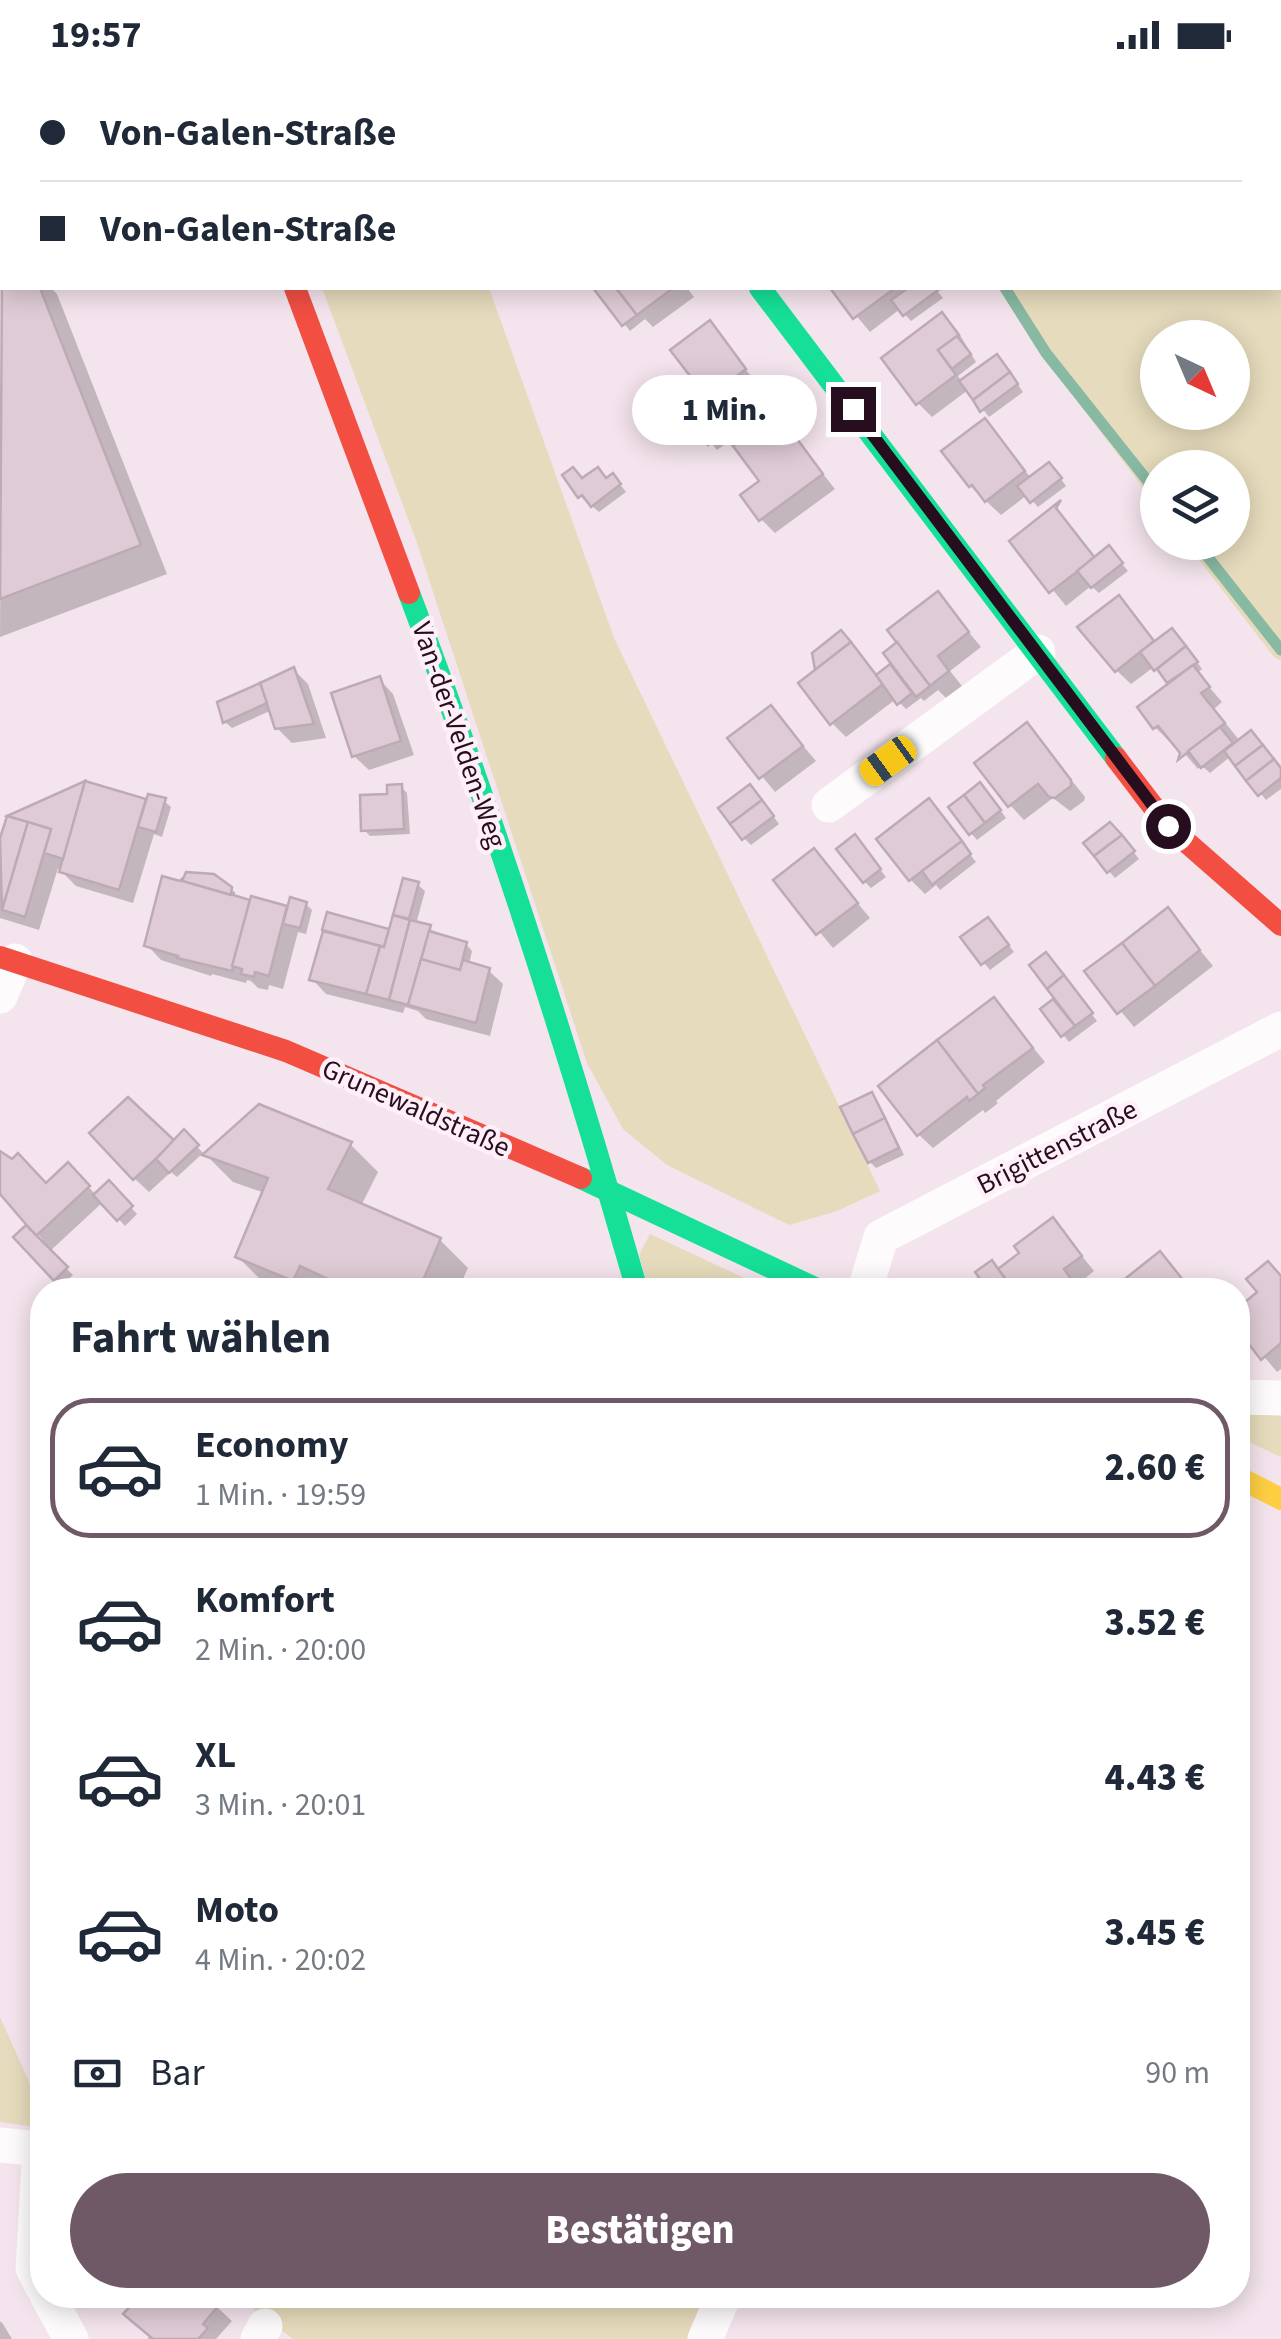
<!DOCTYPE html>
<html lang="de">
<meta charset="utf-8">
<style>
body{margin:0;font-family:"Source Sans 3",sans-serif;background:#f6f6f7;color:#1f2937;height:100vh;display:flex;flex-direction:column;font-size:38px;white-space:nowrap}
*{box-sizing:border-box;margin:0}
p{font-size:32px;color:#747a83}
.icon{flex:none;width:55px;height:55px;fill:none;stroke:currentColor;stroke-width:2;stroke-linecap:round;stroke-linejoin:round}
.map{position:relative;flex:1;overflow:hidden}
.details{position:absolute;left:30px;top:1208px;width:1220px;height:1030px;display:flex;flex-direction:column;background:#fff;border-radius:40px;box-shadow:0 5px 25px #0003}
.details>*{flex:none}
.hud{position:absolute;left:0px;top:0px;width:1282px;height:220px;box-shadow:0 5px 25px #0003;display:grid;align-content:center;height:220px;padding:0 40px;background:#fff}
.needle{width:65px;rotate:136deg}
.controls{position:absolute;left:1140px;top:250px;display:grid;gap:20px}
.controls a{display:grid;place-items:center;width:110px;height:110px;border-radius:50%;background:#fff;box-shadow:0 5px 25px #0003;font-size:50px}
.end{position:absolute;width:45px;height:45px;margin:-22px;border:12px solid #270e1e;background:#fff;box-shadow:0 0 0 5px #fff}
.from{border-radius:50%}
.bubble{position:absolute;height:70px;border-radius:35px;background:#fff;box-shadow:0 5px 25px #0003;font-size:32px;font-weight:800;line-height:70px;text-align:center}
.car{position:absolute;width:30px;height:60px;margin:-30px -15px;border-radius:12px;box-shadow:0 0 8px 2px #0007;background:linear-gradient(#f5c518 24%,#345 0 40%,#f5c518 0 76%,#345 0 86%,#f5c518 0)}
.hud b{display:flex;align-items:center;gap:35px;height:95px;font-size:38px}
.hud b+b{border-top:2px solid #e0e1e3}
.hud i{width:25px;height:25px;background:#1f2937}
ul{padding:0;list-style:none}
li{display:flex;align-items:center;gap:30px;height:140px;margin:0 20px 15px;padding:0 20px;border:5px solid transparent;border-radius:40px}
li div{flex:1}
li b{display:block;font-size:38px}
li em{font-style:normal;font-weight:800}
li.active{border-color:#6f5966}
li>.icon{width:90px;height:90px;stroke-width:1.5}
h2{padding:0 40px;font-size:45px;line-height:120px}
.pay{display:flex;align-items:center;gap:25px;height:110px;padding:0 40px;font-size:38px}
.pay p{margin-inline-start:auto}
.button{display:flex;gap:20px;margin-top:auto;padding:20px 40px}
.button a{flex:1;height:115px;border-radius:60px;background:#6f5966;color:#fff;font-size:40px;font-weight:800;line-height:115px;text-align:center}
.status{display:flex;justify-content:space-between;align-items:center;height:70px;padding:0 50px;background:#fff;direction:ltr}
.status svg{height:28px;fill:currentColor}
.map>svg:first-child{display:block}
.green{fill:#e6dbbc;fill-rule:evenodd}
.shadow{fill:#0003}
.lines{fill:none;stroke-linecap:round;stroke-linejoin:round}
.stream{stroke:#88b9a3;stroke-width:11}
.building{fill:#decbd6;stroke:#beaab6;stroke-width:2.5}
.street{stroke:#fdfbfc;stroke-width:35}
.fast{stroke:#16e098;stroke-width:22}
.slow{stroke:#ffcf43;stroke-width:22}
.jam{stroke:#f24e42;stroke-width:22}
.route{stroke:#270e1e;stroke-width:12}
.labels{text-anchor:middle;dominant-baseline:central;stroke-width:9;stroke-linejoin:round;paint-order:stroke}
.street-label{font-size:28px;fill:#270e1e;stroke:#feeff8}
</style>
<div class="status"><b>19:57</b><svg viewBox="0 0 49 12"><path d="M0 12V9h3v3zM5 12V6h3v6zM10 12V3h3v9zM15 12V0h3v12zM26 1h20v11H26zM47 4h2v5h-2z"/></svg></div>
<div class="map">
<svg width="1281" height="2269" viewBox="0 0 1281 2269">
<rect width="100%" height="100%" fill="#f4e4ed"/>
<g class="green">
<path d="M861 0H1281V591L1274 587 1186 473 1232 472V398H1158L1157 436 1042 285 999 218H1280V2ZM1158 268H1232V342H1158Z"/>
<polygon points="322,218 489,218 614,568 880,1121 837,1141 789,1155 667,1095 623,1059 587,993 416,470"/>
<polygon points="650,1164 770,1220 649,1220 639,1185"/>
<polygon points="1238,1342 1281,1342 1281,1387 1238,1367"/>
<polygon points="0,1947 42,2041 42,2058 0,2052"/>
<polygon points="235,2225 705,2225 687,2269 293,2269"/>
</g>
<g class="shadow">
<polygon points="0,0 26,0 2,2 2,94"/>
<polygon points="118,0 172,0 173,2 119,2"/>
<polygon points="265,0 361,0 363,2 268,2"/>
<polygon points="2,207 2,218 51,218 57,224 167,504 0,567"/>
<polygon points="596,218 687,218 694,227 653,257 645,249 630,261"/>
<polygon points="833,218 901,218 904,223 912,218 935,218 943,228 911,251 900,239 870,262"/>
<polygon points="942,245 957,260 976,292 958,306 962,312 1003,293 1023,322 989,347 968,320 932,347 918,333"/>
<polygon points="710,254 758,315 738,329 760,359 777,346 835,419 775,463 761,449 762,412 731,370 717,380 688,344 710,328"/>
<polygon points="985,351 1031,408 1055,401 1066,416 1038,437 1027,425 1001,445 970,416"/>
<polygon points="583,411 619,413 626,422 599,442 580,426"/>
<polygon points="1054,439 1096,489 1115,485 1128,501 1099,523 1091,516 1066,536 1013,471"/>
<polygon points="938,525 981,577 950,601 962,616 946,628 938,620 924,631 921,628 906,639 896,629 846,667 832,653 857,582 878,607 894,594 900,573"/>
<polygon points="1118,528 1156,573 1179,567 1202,599 1197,603 1222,632 1214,639 1240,671 1281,700 1281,719 1266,730 1231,686 1210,703 1202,696 1198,699 1173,670 1170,672 1155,657 1172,614 1155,596 1131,614 1116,600"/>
<polygon points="294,600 308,614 326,668 292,673 277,658 272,640 232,658 225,652"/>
<polygon points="379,609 393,624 414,685 369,700 354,686"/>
<polygon points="771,638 816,691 775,722 731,669"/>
<polygon points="1027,655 1085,727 1084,731 1070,741 1053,728 1024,750 1010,735"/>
<polygon points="401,717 407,723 410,764 370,766 363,759"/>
<polygon points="987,722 1006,748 977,770 971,763"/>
<polygon points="757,724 779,754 751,775 744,768"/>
<polygon points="145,731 147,734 164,731 171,737 162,767 154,764 133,833 76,816 58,798 39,860 0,848 0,776 9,747"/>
<polygon points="928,731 976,792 940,820 936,815 925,824 911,810"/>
<polygon points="1117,761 1139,789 1115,808 1109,801"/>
<polygon points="861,774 886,807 871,818 865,812"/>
<polygon points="814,781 870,848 833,878 776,810"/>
<polygon points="404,811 418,815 425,821 416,854 466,874 472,881 469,895 488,900 503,914 490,966 426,949 418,941 405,937 403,943 326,924 312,909 332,866 325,859 329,845 391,862"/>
<polygon points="230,819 237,829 289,841 306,834 312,840 306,864 298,862 283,919 269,915 268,920 258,918 251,911 247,910 246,913 212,904 211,906 161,890 147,875"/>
<polygon points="1167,840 1213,896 1134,957 1088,902"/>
<polygon points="994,856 1014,882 990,900 963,868"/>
<polygon points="1052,892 1097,951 1069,972 1043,940 1058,928"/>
<polygon points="994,930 1045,992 996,1031 998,1033 992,1038 985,1043 983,1040 933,1078 918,1064"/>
<polygon points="871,1025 878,1032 904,1085 876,1098 870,1092"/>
<polygon points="152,1056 174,1073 184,1063 203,1083 177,1107 171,1102 149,1122 134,1108"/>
<polygon points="350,1074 378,1102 361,1136 440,1170 468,1198 458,1220 279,1220 266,1215 238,1187 265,1123 233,1112 206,1085"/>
<polygon points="0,1084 46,1116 68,1096 97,1126 109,1114 137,1144 125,1156 103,1132 49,1182 73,1205 62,1215 17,1167 40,1173 43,1170 0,1121"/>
<polygon points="1053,1150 1094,1201 1077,1215 1080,1220 991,1220 992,1193 1000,1201 1023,1184"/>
<polygon points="1281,1207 1281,1299 1277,1302 1238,1256 1238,1241"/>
<polygon points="138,2225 204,2225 232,2251 216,2269 147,2269 150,2266"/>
<polygon points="0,2251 3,2254 12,2269 0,2269"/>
</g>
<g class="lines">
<g class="stream">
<polyline points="868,0 869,2"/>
<polyline points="1005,218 1046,283 1158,424"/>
<polyline points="1196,472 1281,580"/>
</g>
</g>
<g class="building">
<polygon points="2,204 2,218 40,218 141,475 0,529"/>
<polygon points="593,218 616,218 637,245 622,256"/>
<polygon points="616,218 673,218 637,245"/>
<polygon points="830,218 895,218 853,249"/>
<polygon points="908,218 936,218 938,220 903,246 891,230"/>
<polygon points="942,242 959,265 938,280 956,305 916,335 881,288"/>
<polygon points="710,250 746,299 707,328 670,280"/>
<polygon points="957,266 971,284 952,299 938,280"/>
<polygon points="997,284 1010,302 973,330 959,311"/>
<polygon points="1010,302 1018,314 980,342 973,330"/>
<polygon points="727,313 739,329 697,360 685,343"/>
<polygon points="739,329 751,345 708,375 697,360"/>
<polygon points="778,343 823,404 759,451 740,425 759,411 733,376"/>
<polygon points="751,345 759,356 733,376 724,364"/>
<polygon points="985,348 1025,401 985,432 972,415 969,417 941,381"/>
<polygon points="1049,392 1062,408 1030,433 1017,416"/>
<polygon points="573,397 582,408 598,397 606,408 613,403 621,414 591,437 582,425 578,428 562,405"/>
<polygon points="1061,430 1056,438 1095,488 1049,523 1009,471"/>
<polygon points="1109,475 1123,493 1091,518 1077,501"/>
<polygon points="938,521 969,562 938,586 949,601 930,616 887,560"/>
<polygon points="1119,525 1154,571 1115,602 1077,557"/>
<polygon points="1172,558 1186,576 1154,601 1140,582"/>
<polygon points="841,560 851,572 815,600 812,583"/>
<polygon points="851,572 883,614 830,655 798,613"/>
<polygon points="897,572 930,616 916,627 883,583"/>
<polygon points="1186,576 1198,592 1167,613 1157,599"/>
<polygon points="890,594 912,623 897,635 876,605"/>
<polygon points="1193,595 1210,617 1201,623 1225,653 1178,690 1180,683 1158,656 1153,659 1137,637"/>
<polygon points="294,597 314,654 275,659 260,613"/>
<polygon points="380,606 401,671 352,687 331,623"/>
<polygon points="260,613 267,633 223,653 217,632"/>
<polygon points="771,635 803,676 759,709 727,668"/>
<polygon points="1027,652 1071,710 1071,716 1055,728 1049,727 1038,714 1008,737 974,693"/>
<polygon points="1220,657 1233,673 1201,698 1188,681"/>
<polygon points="1251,660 1263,675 1235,696 1224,681"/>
<polygon points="1263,675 1274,689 1246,711 1235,696"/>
<polygon points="1274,689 1281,698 1281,708 1258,726 1246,711"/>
<polygon points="85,711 146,729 119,820 59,802"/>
<polygon points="85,711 63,789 44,783 51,759 7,746"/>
<polygon points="980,712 1001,740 985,753 964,725"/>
<polygon points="402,714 404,759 361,761 360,725 387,724 387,715"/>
<polygon points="750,714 762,730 730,754 718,738"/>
<polygon points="148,724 166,728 156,762 138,757"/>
<polygon points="964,725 985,753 969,765 948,737"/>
<polygon points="929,728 962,771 909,811 876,769"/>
<polygon points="762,730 774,746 742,770 730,754"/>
<polygon points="7,746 28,752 2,840 0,768"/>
<polygon points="28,752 51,759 25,847 2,840"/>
<polygon points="1110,752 1122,765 1094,786 1083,773"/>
<polygon points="855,764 881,799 863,813 836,779"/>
<polygon points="1122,765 1135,781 1107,803 1094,786"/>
<polygon points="962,771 971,784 932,815 922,801"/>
<polygon points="814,778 858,833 816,865 773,810"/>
<polygon points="186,802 214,804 232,817 231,825 182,811"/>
<polygon points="162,806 180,811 183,808 182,811 231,825 234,822 233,825 250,830 232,901 177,888 178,886 144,876"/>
<polygon points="403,808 419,812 409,849 393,845"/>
<polygon points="251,826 287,836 269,906 255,902 254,907 241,904 242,899 232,896"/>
<polygon points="290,827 307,832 300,858 283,854"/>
<polygon points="1168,837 1200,880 1155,916 1122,873"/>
<polygon points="327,842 389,859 384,877 322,860"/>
<polygon points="393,845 410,850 389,930 366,924 380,876 384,877"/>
<polygon points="988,847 1009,875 981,895 960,867"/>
<polygon points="410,850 431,855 408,935 389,930"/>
<polygon points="323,861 380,876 366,924 309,910"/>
<polygon points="429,861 467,872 460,900 421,890"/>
<polygon points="1122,873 1155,916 1117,944 1084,901"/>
<polygon points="1046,882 1064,905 1047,919 1029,895"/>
<polygon points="421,889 460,900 463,890 490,898 476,953 408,935"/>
<polygon points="1064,905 1093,943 1075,956 1047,919"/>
<polygon points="994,927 1033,978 983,1015 985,1018 978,1024 937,970"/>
<polygon points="1053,929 1075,956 1061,967 1040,939"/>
<polygon points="937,970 978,1024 969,1031 967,1027 917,1066 878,1016"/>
<polygon points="872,1022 885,1048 853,1064 840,1037"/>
<polygon points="128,1027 175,1071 133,1110 89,1063"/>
<polygon points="259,1034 352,1072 328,1119 441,1168 419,1220 351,1220 300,1196 293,1211 235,1187 268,1108 202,1085"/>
<polygon points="885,1048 899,1078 868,1093 853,1064"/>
<polygon points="184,1059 199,1075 169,1103 156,1089"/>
<polygon points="0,1081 12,1089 18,1083 46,1113 68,1092 90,1116 36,1166 0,1124"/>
<polygon points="109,1110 133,1136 117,1151 93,1125"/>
<polygon points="1053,1147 1082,1186 1064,1199 1076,1216 1070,1220 1014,1220 998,1199 1019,1183 1014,1176"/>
<polygon points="26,1155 68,1197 54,1211 13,1167"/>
<polygon points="1160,1181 1191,1220 1111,1220"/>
<polygon points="992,1190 998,1199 1014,1220 988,1220 975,1202"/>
<polygon points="1268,1191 1281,1206 1281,1273 1261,1290 1238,1260 1238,1238 1257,1222 1246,1209"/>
<polygon points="135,2225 208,2225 219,2235 203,2254 208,2258 198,2269 153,2269 123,2244 138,2228"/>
</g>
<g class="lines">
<g class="street">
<polyline points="214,0 215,2"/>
<polyline points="591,2 597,0"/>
<polyline points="829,735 1038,582"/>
<polyline points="0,926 15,891"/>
<polyline points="865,1220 881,1167 1281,959"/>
<polyline points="1238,1327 1281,1328"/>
<polyline points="0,2075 40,2079 33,2198 42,2216"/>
<polyline points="47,2225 71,2269"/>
<polyline points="258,2269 265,2256"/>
<polyline points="705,2269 724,2225"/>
</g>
<g class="fast">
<polyline points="760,218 1116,688"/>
<path d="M409 523C495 751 570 985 637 1220"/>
<polyline points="581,1108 819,1220"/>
</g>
<polyline class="slow" points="1238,1407 1281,1429"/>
<g class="jam">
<polyline points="295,218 409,523"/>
<polyline points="1116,688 1168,756 1281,855"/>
<polyline points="0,887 286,981 581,1108"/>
</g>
</g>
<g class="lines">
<polyline class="route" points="853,339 1168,756"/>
</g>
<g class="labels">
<g class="street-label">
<text transform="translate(459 665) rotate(71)">Van-der-Velden-Weg</text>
<text transform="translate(416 1038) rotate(24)">Grunewaldstraße</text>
<text transform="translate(1057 1077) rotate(-27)">Brigittenstraße</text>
</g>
</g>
</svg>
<div class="controls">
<a><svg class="needle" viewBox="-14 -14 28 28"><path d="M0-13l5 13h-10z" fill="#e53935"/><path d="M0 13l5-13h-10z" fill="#747a83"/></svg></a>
<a><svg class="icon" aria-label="layers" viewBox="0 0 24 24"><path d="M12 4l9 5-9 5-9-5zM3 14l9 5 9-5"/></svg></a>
</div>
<i class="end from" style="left:1168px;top:756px"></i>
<i class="end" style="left:853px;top:339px"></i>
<div class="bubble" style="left:632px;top:305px;width:185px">1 Min.</div>
<i class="car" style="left:888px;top:691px;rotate:234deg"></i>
<div class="hud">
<b><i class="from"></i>Von-Galen-Straße</b>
<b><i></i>Von-Galen-Straße</b>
</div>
<section class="details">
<h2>Fahrt wählen</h2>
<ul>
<li class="active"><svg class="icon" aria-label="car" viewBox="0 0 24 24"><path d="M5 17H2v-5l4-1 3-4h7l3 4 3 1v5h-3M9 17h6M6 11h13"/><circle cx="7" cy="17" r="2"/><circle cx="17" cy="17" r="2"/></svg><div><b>Economy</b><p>1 Min. · 19:59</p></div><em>2.60 €</em></li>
<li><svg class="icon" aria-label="car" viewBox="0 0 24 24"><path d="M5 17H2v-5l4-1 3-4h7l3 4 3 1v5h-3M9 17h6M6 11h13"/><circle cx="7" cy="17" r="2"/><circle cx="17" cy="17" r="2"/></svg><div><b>Komfort</b><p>2 Min. · 20:00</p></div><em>3.52 €</em></li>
<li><svg class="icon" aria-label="car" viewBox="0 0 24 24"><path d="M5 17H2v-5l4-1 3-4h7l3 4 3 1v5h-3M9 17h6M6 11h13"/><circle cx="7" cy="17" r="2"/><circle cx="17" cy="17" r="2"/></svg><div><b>XL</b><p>3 Min. · 20:01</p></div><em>4.43 €</em></li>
<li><svg class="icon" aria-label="car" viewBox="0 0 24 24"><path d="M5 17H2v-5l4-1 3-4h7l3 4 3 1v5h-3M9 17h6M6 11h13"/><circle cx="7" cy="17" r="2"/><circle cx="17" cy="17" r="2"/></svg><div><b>Moto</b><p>4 Min. · 20:02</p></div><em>3.45 €</em></li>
</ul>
<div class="pay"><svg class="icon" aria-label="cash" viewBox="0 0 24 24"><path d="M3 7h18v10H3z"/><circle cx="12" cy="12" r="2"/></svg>Bar<p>90 m</p></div>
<div class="button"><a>Bestätigen</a></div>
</section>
</div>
